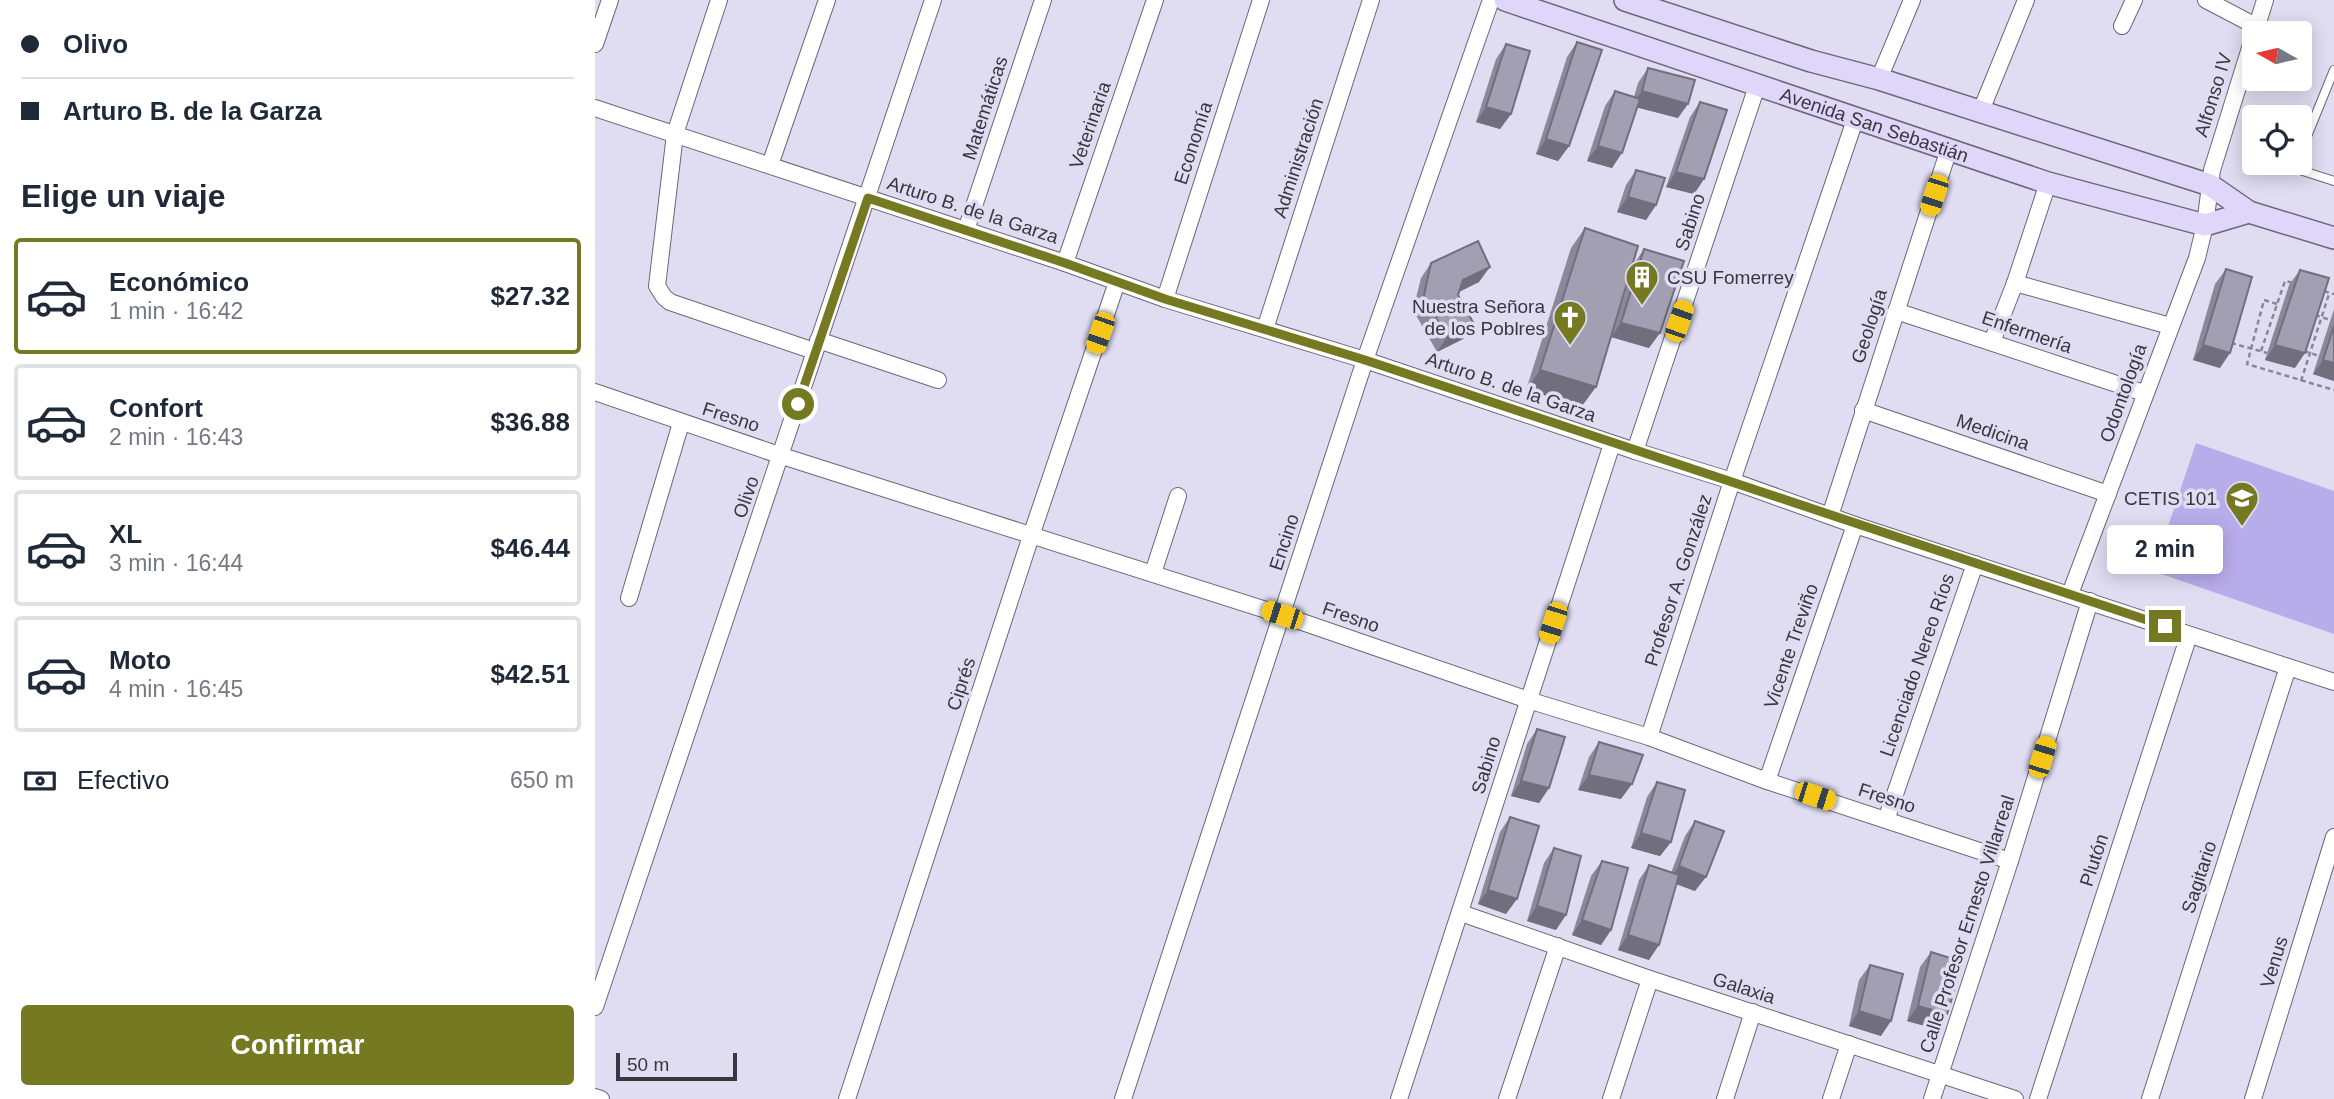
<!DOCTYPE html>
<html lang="es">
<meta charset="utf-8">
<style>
body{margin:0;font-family:Arial,sans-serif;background:#f6f6f7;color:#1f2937;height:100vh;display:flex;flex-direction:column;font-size:26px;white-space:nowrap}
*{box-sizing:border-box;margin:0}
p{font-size:23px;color:#747a83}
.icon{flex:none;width:38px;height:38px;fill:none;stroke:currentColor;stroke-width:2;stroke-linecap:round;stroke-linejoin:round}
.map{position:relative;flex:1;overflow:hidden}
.drawer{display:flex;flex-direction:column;background:#fff;width:595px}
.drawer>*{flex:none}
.guide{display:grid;align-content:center;height:154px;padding:0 21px;background:#fff}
.needle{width:46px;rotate:278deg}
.controls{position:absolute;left:1647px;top:21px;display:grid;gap:14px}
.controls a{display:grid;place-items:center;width:70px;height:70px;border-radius:7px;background:#fff;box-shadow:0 4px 18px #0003;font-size:35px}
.scale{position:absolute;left:21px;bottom:18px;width:121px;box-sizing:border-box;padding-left:7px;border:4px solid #38373f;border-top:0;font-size:19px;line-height:24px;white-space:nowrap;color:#38373f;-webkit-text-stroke:5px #e0ddf2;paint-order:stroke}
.end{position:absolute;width:32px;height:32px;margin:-16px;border:9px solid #757921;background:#fff;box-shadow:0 0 0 4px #fff}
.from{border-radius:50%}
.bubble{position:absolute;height:49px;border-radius:7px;background:#fff;box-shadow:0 4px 18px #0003;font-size:23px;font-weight:600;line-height:49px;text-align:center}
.car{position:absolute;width:21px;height:42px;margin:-21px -10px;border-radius:9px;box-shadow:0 0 5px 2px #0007;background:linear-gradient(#f5c518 24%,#345 0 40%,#f5c518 0 76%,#345 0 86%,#f5c518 0)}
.guide b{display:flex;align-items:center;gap:24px;height:66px;font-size:26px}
.guide b+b{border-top:2px solid #e0e1e3}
.guide i{width:18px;height:18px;background:#1f2937}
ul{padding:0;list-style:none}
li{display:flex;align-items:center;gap:21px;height:116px;margin:0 14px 10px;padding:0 7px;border:4px solid #e0e1e3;border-radius:7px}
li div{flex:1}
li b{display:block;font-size:26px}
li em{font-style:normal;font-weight:600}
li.current{border-color:#757921}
li>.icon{width:63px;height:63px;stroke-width:1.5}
h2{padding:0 21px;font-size:32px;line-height:84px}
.pay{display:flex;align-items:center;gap:18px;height:77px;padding:0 21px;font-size:26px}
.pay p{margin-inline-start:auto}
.primary-button{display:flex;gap:14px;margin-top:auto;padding:14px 21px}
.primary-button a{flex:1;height:80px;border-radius:7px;background:#757921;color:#fff;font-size:28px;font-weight:600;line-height:80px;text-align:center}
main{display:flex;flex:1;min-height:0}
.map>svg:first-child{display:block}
.green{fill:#b8adeb}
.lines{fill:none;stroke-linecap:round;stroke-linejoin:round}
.service-casing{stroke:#6a6779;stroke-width:10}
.minor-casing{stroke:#6a6779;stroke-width:18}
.secondary-casing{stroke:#6a6779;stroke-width:24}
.path{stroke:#898795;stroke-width:2.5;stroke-dasharray:5 3.5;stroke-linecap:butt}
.service{stroke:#fff;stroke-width:8}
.minor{stroke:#fff;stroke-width:16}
.secondary{stroke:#dfd6fa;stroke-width:21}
.wall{fill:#8b8999}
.shaded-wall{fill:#716f7d}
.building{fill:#a29fb2;stroke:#716f7d;stroke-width:2}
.route{stroke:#757921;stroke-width:9}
.labels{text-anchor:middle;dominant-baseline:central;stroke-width:7;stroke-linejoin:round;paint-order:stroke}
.street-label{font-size:19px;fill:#38373f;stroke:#e0ddf2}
.poi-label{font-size:19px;fill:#38373f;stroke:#e0ddf2;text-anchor:end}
</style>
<main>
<section class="drawer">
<div class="guide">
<b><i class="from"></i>Olivo</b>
<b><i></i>Arturo B. de la Garza</b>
</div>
<h2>Elige un viaje</h2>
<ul>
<li class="current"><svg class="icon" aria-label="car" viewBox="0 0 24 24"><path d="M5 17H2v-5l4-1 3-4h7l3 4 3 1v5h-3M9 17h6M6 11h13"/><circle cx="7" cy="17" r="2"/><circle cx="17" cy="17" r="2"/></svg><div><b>Económico</b><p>1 min · 16:42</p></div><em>$27.32</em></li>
<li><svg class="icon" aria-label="car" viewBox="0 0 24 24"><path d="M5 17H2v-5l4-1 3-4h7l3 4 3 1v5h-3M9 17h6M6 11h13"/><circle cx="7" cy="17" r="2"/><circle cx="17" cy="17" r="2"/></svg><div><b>Confort</b><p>2 min · 16:43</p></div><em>$36.88</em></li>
<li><svg class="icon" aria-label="car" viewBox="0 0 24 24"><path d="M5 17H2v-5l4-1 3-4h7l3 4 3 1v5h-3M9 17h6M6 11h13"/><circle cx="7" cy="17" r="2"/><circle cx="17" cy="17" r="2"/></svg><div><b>XL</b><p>3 min · 16:44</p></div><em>$46.44</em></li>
<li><svg class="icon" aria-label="car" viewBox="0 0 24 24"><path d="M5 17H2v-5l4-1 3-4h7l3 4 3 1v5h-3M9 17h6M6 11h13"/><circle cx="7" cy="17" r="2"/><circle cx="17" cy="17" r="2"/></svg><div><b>Moto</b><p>4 min · 16:45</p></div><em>$42.51</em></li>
</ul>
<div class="pay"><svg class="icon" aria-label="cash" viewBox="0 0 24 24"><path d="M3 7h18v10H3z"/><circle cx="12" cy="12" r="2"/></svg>Efectivo<p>650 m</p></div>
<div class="primary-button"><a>Confirmar</a></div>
</section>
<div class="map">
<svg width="1739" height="1099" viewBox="0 0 1739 1099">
<rect width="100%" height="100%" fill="#e0ddf2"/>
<polygon class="green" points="1601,443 1739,491 1739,634 1558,571"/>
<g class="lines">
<defs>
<g id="service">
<polyline points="1704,156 1739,70"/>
<polyline points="1702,163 1703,167 1708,171 1739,181"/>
</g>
<g id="minor">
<polyline points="124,0 80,134 62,286 69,297 75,302 219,351"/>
<polyline points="1611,0 1674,33"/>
<polyline points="1527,26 1539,0"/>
<polyline points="0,44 15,0"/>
<polyline points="1284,79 1317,0"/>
<polyline points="0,108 470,263 570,299 770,360 1040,451 1137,481 1260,525 1739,682"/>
<polyline points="1385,113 1431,0"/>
<polyline points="175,165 232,0"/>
<polyline points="371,230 448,0"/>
<polyline points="470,263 560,0"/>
<polyline points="1420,283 1575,326"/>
<polyline points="570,299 666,0"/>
<polyline points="1301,311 1549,393"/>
<polyline points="670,329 776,0"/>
<polyline points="223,340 343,380"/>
<polyline points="1397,342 1420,283 1453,183"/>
<polyline points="0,392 187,456 687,615 933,700 1054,737 1172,781 1415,861"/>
<polyline points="1268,410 1513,494"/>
<polyline points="1040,451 1162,86"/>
<polyline points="1235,516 1354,149"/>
<polyline points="558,573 583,496"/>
<polyline points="1475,594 1602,258 1610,225 1617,170 1670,0"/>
<polyline points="34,598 86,423"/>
<polyline points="1054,737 1137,481 1261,117"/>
<polyline points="1172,781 1260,525"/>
<polyline points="1291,820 1380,564"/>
<polyline points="866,913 1055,979 1420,1099"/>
<polyline points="0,1007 338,0"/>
<polyline points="0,1097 6,1099"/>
<polyline points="252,1099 436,536 522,282"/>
<polyline points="528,1099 770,360 896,0"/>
<polyline points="804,1099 1017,444"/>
<polyline points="912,1099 963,946"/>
<polyline points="1016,1099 1055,979"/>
<polyline points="1130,1099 1158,1012"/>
<polyline points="1236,1099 1254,1044"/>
<polyline points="1337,1099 1415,861 1495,601"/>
<polyline points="1443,1099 1594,635"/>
<polyline points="1555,1099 1693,667"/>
<polyline points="1658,1099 1739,837"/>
</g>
<g id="secondary">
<path id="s1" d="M910 0 1453 183 1610 225 1654 212"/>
<polyline points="1030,0 1216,61 1284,79 1615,185 1654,212 1739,238"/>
</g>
</defs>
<use href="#service" class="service-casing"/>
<use href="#minor" class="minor-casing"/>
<use href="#secondary" class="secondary-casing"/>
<g class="path">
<polyline points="1729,291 1739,294"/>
<polyline points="1682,304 1669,300 1652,364 1739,390"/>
<polyline points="1720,315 1735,320"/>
<polyline points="1636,343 1672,353"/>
<polyline points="1666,351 1690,281 1699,283"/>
<polyline points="1709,351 1724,356"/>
<polyline points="1706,381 1734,294"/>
</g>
<use href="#service" class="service"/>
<use href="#minor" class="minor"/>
<use href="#secondary" class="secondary"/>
</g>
<g class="wall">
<polygon points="982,42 974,146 963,161 941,154 972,57"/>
<polygon points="911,44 916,114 905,129 881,122 901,59"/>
<polygon points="1053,68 1083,118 1042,107 1017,168 992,161 1010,106 1020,91 1039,97 1043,83"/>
<polygon points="1105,102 1109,179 1099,194 1071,187 1095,117"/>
<polygon points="1041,170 1061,205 1051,220 1022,212 1031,185"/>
<polygon points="990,228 987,406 931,390 976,248"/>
<polygon points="1049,249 1054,348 1016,337 1039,264"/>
<polygon points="836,263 884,282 864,292 863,295 868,339 842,352 818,310 826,278"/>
<polygon points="1631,269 1625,368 1598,360 1620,284"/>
<polygon points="1705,270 1700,368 1670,360 1694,285"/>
<polygon points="1739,309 1739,381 1718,374"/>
<polygon points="942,729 954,788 944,803 916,796 932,744"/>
<polygon points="1004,742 1026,799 983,790 994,757"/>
<polygon points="1062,782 1076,842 1065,856 1036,848 1052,797"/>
<polygon points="915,817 911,914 883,904 905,832"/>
<polygon points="1100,821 1100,891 1081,884 1054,960 1023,950 1044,880 1054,865 1076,873 1090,836"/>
<polygon points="959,848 961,930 932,921 949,863"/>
<polygon points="1007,861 1016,930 1006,945 977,935 996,876"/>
<polygon points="1336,952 1352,1014 1341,1029 1312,1021 1325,967"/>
<polygon points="1275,965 1286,1036 1254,1026 1264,980"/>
</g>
<g class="shaded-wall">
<polygon points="1047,91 1093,104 1083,118 1036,106"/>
<polygon points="891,107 916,114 905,129 881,122"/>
<polygon points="951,139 974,146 963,161 941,154"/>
<polygon points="1003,146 1027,153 1017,168 992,161"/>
<polygon points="1081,172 1109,179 1099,194 1071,187"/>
<polygon points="1033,197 1061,205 1051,220 1022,212"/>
<polygon points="895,267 884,282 857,295 868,280"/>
<polygon points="1026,323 1065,333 1054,348 1016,337"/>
<polygon points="879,324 868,339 842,352 852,337"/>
<polygon points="1608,345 1635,353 1625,368 1598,360"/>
<polygon points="1680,345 1710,353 1700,368 1670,360"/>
<polygon points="1728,360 1739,363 1739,381 1718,374"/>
<polygon points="945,370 1001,387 987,406 931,390"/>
<polygon points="994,775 1037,784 1026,799 983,790"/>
<polygon points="926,781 954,788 944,803 916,796"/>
<polygon points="1046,833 1076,842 1065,856 1036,848"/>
<polygon points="1084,866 1111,877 1100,891 1073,881"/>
<polygon points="893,890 922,899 911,914 883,904"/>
<polygon points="942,906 971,915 961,930 932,921"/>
<polygon points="987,920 1016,930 1006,945 977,935"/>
<polygon points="1033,935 1064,945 1054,960 1023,950"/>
<polygon points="1323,1006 1352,1014 1341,1029 1312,1021"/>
<polygon points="1264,1011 1296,1021 1286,1036 1254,1026"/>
</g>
<g class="building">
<polygon points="982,42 1007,50 974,146 951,139"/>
<polygon points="911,44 935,51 916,114 891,107"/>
<polygon points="1053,68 1100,80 1093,104 1047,91"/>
<polygon points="1020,91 1045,99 1027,153 1003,146"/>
<polygon points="1105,102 1132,110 1109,179 1081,172"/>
<polygon points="1041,170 1070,178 1061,205 1033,197"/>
<polygon points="990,228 1043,246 1001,387 945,370"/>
<polygon points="883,241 895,267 868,280 863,295 879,324 852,337 829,295 836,263"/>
<polygon points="1049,249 1089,261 1065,333 1026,323"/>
<polygon points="1631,269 1657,277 1635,353 1608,345"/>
<polygon points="1705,270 1734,278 1710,353 1680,345"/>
<polygon points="1739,326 1739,363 1728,360"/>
<polygon points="942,729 970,737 954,788 926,781"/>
<polygon points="1004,742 1048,755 1037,784 994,775"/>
<polygon points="1062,782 1090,790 1076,842 1046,833"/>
<polygon points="915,817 944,826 922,899 893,890"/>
<polygon points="1100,821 1129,831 1111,877 1084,866"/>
<polygon points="959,848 986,856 971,915 942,906"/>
<polygon points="1007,861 1033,868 1016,930 987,920"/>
<polygon points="1054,865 1084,875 1064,945 1033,935"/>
<polygon points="1336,952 1368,962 1352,1014 1323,1006"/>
<polygon points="1275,965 1308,974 1296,1021 1264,1011"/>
</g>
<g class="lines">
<polyline class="route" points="203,404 273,198 470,263 570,299 770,360 1570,626"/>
</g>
<defs>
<symbol id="building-pin" viewBox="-11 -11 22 30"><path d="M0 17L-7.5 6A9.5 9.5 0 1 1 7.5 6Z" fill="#757921" stroke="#e0ddf2"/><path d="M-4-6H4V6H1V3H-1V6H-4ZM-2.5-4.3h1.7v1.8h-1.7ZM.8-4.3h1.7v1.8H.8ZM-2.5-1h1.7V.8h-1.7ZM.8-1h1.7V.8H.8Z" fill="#fff"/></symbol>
<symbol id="church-pin" viewBox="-11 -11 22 30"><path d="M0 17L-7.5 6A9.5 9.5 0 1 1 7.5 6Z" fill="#757921" stroke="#e0ddf2"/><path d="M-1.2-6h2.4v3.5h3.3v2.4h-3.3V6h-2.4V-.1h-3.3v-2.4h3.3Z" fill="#fff"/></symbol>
<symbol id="school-pin" viewBox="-11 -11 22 30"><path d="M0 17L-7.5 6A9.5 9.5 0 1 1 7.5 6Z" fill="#757921" stroke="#e0ddf2"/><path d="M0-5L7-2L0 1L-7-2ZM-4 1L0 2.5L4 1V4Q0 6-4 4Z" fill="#fff"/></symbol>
</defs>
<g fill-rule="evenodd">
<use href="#building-pin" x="1028" y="258" width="38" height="52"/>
<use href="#church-pin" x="956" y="298" width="38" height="52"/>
<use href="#school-pin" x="1628" y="479" width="38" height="52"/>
</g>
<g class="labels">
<g class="street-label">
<text transform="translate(1618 95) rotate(-73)">Alfonso IV</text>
<text transform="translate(390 108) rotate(-72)">Matemáticas</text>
<text transform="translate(495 125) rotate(-71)">Veterinaria</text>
<text stroke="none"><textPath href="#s1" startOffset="390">Avenida San Sebastián</textPath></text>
<text transform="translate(598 143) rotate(-72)">Economía</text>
<text transform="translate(703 158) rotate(-72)">Administración</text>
<text transform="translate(378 210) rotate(18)">Arturo B. de la Garza</text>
<text transform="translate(1095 222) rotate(-72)">Sabino</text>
<text transform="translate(1274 326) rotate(-72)">Geología</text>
<text transform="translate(1432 332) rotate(19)">Enfermería</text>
<text transform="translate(916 387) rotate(19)">Arturo B. de la Garza</text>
<text transform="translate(1528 393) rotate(-70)">Odontología</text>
<text transform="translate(136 417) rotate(18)">Fresno</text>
<text transform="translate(1398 432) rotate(19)">Medicina</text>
<text transform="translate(151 497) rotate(-71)">Olivo</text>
<text transform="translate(689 542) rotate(-72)">Encino</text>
<text transform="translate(1083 580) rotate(-72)">Profesor A. González</text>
<text transform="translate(756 617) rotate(19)">Fresno</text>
<text transform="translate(1196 646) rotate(-71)">Vicente Treviño</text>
<text transform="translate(1322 665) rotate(-71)">Licenciado Nereo Ríos</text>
<text transform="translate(366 684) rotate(-72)">Ciprés</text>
<text transform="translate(891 765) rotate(-73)">Sabino</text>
<text transform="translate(1292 798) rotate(18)">Fresno</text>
<text transform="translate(1499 860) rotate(-72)">Plutón</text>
<text transform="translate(1604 877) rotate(-72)">Sagitario</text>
<text transform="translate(1372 924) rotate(-72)">Calle Profesor Ernesto Villarreal</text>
<text transform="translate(1679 962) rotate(-73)">Venus</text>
<text transform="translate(1149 988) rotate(18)">Galaxia</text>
</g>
<g class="poi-label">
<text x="1072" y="277" text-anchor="start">CSU Fomerrey</text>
<text x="950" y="306">Nuestra Señora<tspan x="950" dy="22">de los Poblres</tspan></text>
<text x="1622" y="498">CETIS 101</text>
</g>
</g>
</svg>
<div class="controls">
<a><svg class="needle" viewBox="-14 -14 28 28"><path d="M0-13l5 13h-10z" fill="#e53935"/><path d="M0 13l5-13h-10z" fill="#747a83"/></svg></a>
<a><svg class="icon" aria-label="locate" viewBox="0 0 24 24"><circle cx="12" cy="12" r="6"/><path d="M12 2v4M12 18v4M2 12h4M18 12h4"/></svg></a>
</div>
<div class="scale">50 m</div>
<i class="end from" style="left:203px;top:404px"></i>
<i class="end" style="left:1570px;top:626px"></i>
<div class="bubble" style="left:1512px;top:525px;width:116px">2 min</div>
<i class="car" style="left:1339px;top:195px;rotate:198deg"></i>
<i class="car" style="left:1084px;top:321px;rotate:19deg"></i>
<i class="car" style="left:505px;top:333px;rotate:199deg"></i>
<i class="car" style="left:687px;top:615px;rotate:288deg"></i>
<i class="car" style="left:958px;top:623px;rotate:198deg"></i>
<i class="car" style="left:1447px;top:757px;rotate:17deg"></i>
<i class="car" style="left:1220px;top:796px;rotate:108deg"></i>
</div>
</main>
